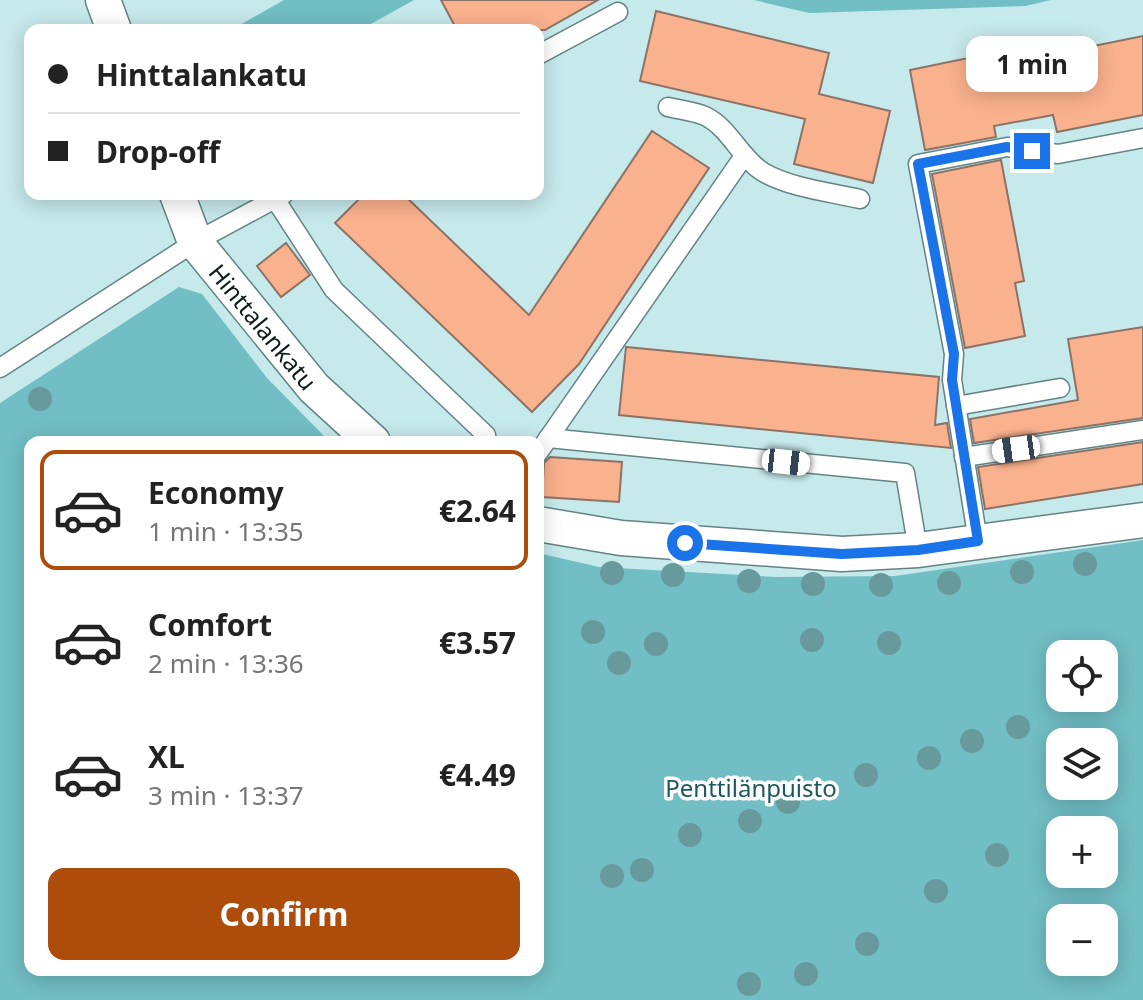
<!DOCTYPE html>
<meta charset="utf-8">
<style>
body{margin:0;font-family:"Noto Sans",sans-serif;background:#f2f2f2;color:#222;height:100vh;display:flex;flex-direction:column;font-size:30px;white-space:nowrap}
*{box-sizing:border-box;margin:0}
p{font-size:26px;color:#767676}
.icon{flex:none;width:44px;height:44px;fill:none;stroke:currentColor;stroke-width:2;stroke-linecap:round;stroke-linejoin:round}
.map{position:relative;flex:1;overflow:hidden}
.details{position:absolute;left:24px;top:436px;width:520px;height:540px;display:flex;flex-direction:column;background:#fff;border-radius:16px;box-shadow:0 4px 20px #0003}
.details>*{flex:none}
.guide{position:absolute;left:24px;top:24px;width:520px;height:176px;border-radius:16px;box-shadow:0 4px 20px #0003;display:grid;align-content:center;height:176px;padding:0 24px;background:#fff}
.buttons{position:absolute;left:1046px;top:640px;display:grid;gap:16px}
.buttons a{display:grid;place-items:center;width:72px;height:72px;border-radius:16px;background:#fff;box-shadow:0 4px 20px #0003;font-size:40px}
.end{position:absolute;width:36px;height:36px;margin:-18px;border:10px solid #1a73e8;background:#fff;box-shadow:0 0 0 4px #fff}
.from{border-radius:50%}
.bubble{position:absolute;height:56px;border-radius:16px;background:#fff;box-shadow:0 4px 20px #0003;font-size:26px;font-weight:700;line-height:56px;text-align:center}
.car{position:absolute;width:24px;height:48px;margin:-24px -12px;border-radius:10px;box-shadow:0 0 6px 2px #0007;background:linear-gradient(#fff 24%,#345 0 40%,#fff 0 76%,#345 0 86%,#fff 0)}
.guide b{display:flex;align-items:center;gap:28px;height:76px;font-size:30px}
.guide b+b{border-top:2px solid #e0e0e0}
.guide i{width:20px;height:20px;background:#222}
ul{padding:14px 0 0;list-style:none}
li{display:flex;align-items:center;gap:24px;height:120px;margin:0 16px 12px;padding:0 8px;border:4px solid transparent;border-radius:16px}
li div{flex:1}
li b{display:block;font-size:30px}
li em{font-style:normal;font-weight:700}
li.active{border-color:#ae4c0c}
li>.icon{width:72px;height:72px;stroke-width:1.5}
.action{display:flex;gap:16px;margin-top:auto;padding:16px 24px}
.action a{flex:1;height:92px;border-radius:16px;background:#ae4c0c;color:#fff;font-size:32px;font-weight:700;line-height:92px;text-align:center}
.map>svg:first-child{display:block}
.green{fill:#71bec4;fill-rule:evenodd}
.building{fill:#fab18d;stroke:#8c7367;stroke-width:2}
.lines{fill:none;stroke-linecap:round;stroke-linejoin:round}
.lane-casing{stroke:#638385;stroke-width:21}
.street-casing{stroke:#638385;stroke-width:37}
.lane{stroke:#fff;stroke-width:18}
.street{stroke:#fff;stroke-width:34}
.tree{fill:#68999d}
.route{stroke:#1a73e8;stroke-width:10}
.labels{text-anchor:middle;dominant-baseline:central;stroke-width:7;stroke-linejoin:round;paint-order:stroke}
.street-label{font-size:24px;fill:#0f1c1d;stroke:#fff}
.park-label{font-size:24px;fill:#1b585d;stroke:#fff}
</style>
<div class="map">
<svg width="1143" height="1000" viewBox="0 0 1143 1000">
<rect width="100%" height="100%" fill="#c6e9eb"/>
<g class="green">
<polygon points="284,0 414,0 360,30 231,30"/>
<polygon points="754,0 1051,0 1025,6 809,13"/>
<path d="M179 287 202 294 267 378 330 442H30V970H538V553L599 567 776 577 895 576 1143 540V1000H0V403ZM1060 654H1104V698H1060ZM1060 742H1104V786H1060ZM1060 830H1104V874H1060ZM1060 918H1104V962H1060Z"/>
</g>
<g class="building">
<polygon points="441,0 598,0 545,30 457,30"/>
<polygon points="656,11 829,53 819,94 890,111 873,183 794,164 805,119 640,81"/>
<polygon points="1143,36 1143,115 1057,132 1053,115 994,126 996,137 925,150 910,70 1041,43 1044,56"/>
<polygon points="652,131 709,168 579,364 532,412 335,223 364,194 403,194 529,315"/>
<polygon points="1001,160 1024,281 1015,283 1025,336 965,348 932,174"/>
<polygon points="286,243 310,275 281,297 257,266"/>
<polygon points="1143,327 1143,418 974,443 970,419 1078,400 1068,339"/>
<polygon points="626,347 939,377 935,425 947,423 951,448 619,415"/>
<polygon points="1143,442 1143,484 985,509 978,467"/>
<polygon points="550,457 622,462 619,502 542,497 544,463"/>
</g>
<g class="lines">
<defs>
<g id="lane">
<polyline points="538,55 618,12"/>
<path d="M668 107C680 110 694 111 705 116 730 128 740 158 763 172 791 188 829 192 860 199"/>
<polyline points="275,199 334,290 486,435 487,442"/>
<polyline points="0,368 195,242 284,194"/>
<polyline points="956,406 1060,388"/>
<polyline points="548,438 905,473 918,550"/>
<polyline points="538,453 744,156"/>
<polyline points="964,457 1143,430"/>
<polyline points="978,541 952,380 954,354 918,164 1007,147 1058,154 1143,138"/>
</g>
<g id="street">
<polyline points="103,0 114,30"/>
<path id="s1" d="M177 194 195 242 314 388 373 442"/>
<polyline points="538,524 621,538 842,554 918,550 1143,520"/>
</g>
</defs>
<use href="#lane" class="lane-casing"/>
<use href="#street" class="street-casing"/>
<use href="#lane" class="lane"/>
<use href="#street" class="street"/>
</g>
<g class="tree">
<circle cx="40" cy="399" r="12"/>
<circle cx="1085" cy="564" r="12"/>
<circle cx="1022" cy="572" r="12"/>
<circle cx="612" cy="573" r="12"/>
<circle cx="673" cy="575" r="12"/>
<circle cx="749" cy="581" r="12"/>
<circle cx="949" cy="583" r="12"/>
<circle cx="813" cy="584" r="12"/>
<circle cx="881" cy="585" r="12"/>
<circle cx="593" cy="632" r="12"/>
<circle cx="812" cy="640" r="12"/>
<circle cx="889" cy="643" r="12"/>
<circle cx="656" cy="644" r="12"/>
<circle cx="619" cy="663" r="12"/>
<circle cx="1018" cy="727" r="12"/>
<circle cx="972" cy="741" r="12"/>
<circle cx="929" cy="758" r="12"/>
<circle cx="866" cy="775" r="12"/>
<circle cx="788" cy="802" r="12"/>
<circle cx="750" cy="821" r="12"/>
<circle cx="690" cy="835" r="12"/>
<circle cx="997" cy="855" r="12"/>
<circle cx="642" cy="870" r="12"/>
<circle cx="612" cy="876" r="12"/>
<circle cx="936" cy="891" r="12"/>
<circle cx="867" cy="944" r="12"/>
<circle cx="806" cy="974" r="12"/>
<circle cx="749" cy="984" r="12"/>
</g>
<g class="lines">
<polyline class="route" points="685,543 842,554 918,550 978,541 952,380 954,354 918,164 1007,147 1032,151"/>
</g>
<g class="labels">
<g class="street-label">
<text stroke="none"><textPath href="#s1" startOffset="160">Hinttalankatu</textPath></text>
</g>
<g class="park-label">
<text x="751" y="787">Penttilänpuisto</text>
</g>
</g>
</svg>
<div class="buttons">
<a><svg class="icon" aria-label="locate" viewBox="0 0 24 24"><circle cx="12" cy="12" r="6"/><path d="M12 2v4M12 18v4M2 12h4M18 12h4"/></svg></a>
<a><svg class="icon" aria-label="layers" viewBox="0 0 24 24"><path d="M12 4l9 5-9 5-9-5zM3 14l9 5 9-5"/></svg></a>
<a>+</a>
<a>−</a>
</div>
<i class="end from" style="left:685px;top:543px"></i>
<i class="end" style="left:1032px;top:151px"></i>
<div class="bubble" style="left:966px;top:36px;width:132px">1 min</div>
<i class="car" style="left:1016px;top:449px;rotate:262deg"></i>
<i class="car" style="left:786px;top:462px;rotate:96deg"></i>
<div class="guide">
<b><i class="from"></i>Hinttalankatu</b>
<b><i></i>Drop-off</b>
</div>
<section class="details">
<ul>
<li class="active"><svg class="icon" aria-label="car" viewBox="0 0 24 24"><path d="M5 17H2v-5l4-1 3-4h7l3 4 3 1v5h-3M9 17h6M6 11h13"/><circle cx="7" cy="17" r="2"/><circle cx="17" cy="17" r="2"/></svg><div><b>Economy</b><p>1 min · 13:35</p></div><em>€2.64</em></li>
<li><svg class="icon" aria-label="car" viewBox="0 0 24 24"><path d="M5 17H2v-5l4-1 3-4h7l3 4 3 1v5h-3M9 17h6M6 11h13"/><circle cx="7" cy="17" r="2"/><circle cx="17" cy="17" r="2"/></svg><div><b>Comfort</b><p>2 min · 13:36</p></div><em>€3.57</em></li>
<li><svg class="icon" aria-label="car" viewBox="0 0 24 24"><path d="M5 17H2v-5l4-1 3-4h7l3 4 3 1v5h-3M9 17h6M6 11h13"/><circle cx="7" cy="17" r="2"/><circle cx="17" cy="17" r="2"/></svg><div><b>XL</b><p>3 min · 13:37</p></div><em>€4.49</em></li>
</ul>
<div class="action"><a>Confirm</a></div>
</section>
</div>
